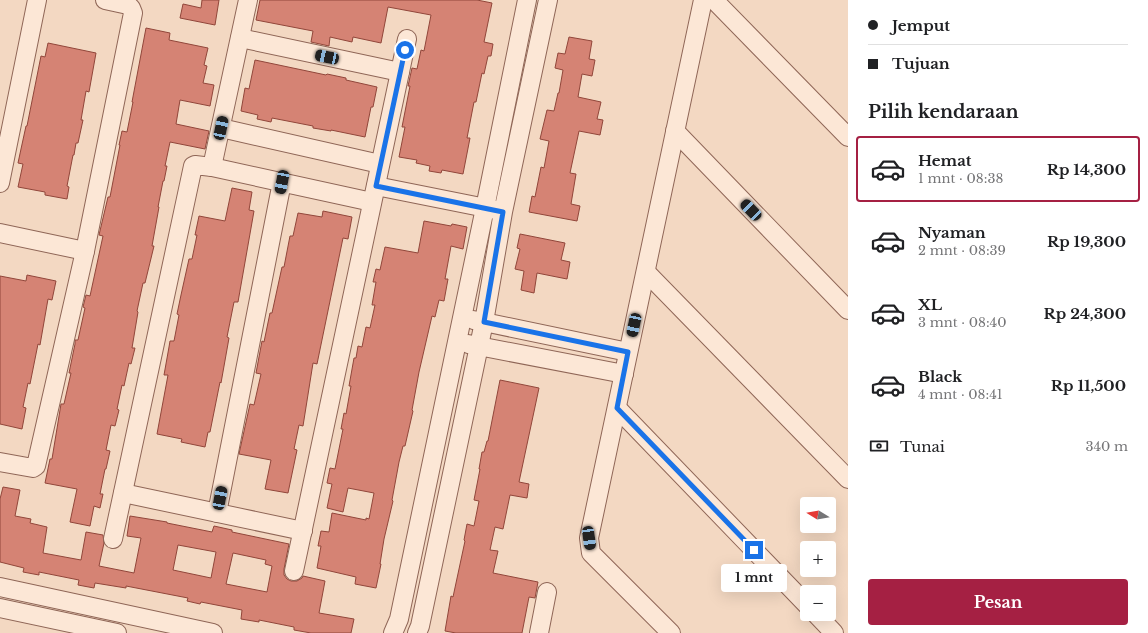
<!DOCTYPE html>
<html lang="id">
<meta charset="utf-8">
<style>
body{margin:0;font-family:"Libre Baskerville",serif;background:#f2f2f2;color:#202124;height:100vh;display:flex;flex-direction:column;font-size:15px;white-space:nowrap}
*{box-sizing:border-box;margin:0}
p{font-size:13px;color:#757577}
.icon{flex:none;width:22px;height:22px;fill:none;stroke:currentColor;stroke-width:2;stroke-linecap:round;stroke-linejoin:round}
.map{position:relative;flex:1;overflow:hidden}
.drawer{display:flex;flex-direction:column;background:#fff;width:300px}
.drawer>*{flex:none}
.top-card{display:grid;align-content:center;height:88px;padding:0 20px;background:#fff}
.needle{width:26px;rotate:281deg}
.fabs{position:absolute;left:800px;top:497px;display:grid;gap:8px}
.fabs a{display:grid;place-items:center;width:36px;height:36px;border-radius:4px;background:#fff;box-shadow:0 4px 16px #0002;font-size:20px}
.end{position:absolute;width:18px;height:18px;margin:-9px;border:5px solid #1a73e8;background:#fff;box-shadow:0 0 0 2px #fff}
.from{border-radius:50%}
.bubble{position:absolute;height:28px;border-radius:4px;background:#fff;box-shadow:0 4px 16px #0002;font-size:13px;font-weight:700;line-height:28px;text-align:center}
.car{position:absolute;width:12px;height:24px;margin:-12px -6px;border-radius:5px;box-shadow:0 0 3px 1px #0007;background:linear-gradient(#222 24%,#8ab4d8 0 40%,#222 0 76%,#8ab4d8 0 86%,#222 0)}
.top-card b{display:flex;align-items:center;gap:14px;height:38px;font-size:15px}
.top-card b+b{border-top:1px solid #e0e0e0}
.top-card i{width:10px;height:10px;background:#202124}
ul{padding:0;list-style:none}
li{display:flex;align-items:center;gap:12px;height:66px;margin:0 8px 6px;padding:0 12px;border:2px solid transparent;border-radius:4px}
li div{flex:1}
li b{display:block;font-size:15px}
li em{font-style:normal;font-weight:700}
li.active{border-color:#a52043}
li>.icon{width:36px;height:36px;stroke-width:1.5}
h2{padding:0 20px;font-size:18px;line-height:48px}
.pay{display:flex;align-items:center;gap:10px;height:44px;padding:0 20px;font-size:15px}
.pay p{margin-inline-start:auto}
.button{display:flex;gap:8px;margin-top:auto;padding:8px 20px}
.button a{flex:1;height:46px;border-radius:4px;background:#a52043;color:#fff;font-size:16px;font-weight:700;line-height:46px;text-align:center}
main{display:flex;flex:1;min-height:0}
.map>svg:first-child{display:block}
.building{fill:#d58374;stroke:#91463a;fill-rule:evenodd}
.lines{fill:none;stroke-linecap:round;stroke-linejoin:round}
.street-casing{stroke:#8f6657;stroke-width:20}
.street{stroke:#fce7d6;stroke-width:18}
.route{stroke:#1a73e8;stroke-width:5}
</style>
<main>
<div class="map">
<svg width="848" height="633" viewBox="0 0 848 633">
<rect width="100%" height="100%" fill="#f3d8c2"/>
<g class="building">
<polygon points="202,0 219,0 215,25 180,18 183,4 201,8"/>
<polygon points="260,0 477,0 492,3 484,42 493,44 491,56 488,56 484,74 482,73 476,102 474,102 467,138 470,138 463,174 442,170 441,173 429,171 430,166 416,163 417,160 399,157 405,127 402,127 410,86 408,86 412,68 417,69 421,50 424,51 431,15 388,7 381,43 353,37 352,42 330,37 329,46 311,42 313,31 256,20"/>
<polygon points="146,28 170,33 169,40 208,48 204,65 207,66 203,83 214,85 210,106 180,100 176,124 209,131 205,149 170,142 165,166 167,166 164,181 163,181 158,207 159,207 152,246 154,246 145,283 143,283 137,311 138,312 132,348 135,348 131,364 129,363 124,386 122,385 117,409 119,410 115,426 111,425 106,450 110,451 106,469 105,469 100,494 103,494 100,508 94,506 90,526 70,522 77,489 45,483 50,459 52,459 61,404 64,404 71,373 69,373 75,344 75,340 78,340 85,308 83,307 86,295 90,296 103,236 99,235 108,197 110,197 120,145 119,145 122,131 127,132 133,102 132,102"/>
<polygon points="569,37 592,41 589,59 595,60 592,76 582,74 578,97 601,102 597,119 603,120 600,135 579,131 570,173 576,174 571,204 580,206 577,221 529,212 532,196 535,197 541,167 544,168 549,141 540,139 547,110 554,111 558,93 559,93 563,70 555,68 558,53 565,54"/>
<polygon points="48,43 96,53 89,92 86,91 81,120 83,120 78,143 76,143 74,155 73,155 67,186 69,187 67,199 45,195 45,192 18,187 23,164 18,163 21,149 26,126 27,126 41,56 45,57"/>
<polygon points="255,60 326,75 327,74 346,78 346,80 377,87 373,107 371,107 365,137 331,130 331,131 313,128 313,126 272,118 271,122 257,119 258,115 241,111 245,88 249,89"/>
<polygon points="232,188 252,192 249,210 254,211 238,302 234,302 227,337 229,338 221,383 220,382 210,432 208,432 205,447 181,442 182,439 157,434 168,375 164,375 169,347 170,341 174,341 179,315 177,314 181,295 189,259 192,259 197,235 195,235 199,216 225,221"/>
<polygon points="323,211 352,217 348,239 343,238 317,364 313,363 303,426 299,425 294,449 297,450 288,493 265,489 271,460 239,454 250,404 254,405 261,374 256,373 262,341 264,342 270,313 272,313 282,267 284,267 290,236 293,236 298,213 322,217"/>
<polygon points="424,221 451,226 452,224 467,227 463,249 451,246 445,279 448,279 444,301 439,300 435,317 432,316 419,372 412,410 413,411 405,446 403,446 399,462 392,500 393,501 384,539 380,564 381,564 376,588 355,584 356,577 317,568 321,546 318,546 321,531 329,532 332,513 366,520 366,518 369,519 374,493 348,488 343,512 327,508 332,484 327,483 330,468 335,469 343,429 341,429 344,413 346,414 351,386 349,386 354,358 356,358 358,346 362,347 366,327 370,328 375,305 372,305 376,282 373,282 376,269 380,270 385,247 418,253"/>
<polygon points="520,234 565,243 561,260 570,262 567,279 537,273 534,293 521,290 524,271 515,269 520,249 517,248"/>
<polygon points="27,275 56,281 52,300 48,299 40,345 38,344 30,384 28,383 23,407 26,408 22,429 0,424 0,276 26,281"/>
<polygon points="500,380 539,388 519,482 529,484 527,498 510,495 503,529 495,527 490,550 498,551 493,573 538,582 535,598 529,597 522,633 456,633 445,631 451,596 453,597 465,541 464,540 467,524 474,526 479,501 474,500 480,469 479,469 482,452 484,452 487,441 488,441"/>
<path d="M3 487 20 490 15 516 31 519 30 523 47 527 43 553 81 560 86 532 103 535 104 543 99 566 134 573 141 538 127 536 130 516 167 522V523L212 532 214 526 232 530V532L289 544 284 569V575L287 579 291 581H297L302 578 303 576 325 581 319 613 354 619 351 633H311L294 630V627L259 620V622L241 619 242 610 201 602 200 604 187 601 188 598 126 586V588L95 583 94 588 78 585 79 580 39 572V575L23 572 24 568 0 562V499ZM178 545 216 552 211 578 173 570ZM233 553 266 560 265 564 272 566 267 592 226 584Z"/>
</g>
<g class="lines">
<defs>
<g id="street">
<polyline points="714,0 848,137"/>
<polyline points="240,38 400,72"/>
<polyline points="221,128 380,164"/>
<polyline points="675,131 848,310"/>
<polyline points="212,167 248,0"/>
<polyline points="0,183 37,0"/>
<polyline points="376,186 496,210"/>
<polyline points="0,233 85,251"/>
<polyline points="646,272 848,479"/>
<polyline points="473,320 484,322 628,352"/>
<polyline points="468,344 624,374"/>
<polyline points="617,408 807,605"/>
<polyline points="0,462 33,468 36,466 85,251 133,13 131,8 128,5 105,0"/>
<polyline points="123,493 303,531"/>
<polyline points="217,513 282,182"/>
<polyline points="113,539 193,166 195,165 212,167 372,202"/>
<polyline points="294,571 407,39"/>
<polyline points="0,587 213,633"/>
<polyline points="0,608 117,633"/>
<polyline points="816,614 834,633"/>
<polyline points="393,633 399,619 485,208 527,0"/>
<polyline points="417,633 420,626 484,322 503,212 548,0"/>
<polyline points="539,633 547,592"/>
<polyline points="671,633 591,553 589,538 703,0"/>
</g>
</defs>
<use href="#street" class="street-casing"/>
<use href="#street" class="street"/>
</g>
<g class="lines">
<polyline class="route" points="405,50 376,186 503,212 484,322 628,352 617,408 754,550"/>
</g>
</svg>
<div class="fabs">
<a><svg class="needle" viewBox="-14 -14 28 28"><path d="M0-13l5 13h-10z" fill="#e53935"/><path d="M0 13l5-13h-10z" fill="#757577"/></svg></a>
<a>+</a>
<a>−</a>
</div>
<i class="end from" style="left:405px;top:50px"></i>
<i class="end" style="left:754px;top:550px"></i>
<div class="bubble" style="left:721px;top:564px;width:66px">1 mnt</div>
<i class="car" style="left:327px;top:57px;rotate:282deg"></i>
<i class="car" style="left:221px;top:128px;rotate:12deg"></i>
<i class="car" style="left:282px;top:182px;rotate:191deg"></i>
<i class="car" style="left:751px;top:210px;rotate:316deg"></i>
<i class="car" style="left:634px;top:325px;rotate:192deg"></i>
<i class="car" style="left:220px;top:498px;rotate:11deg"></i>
<i class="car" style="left:589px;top:538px;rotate:172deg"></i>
</div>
<section class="drawer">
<div class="top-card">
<b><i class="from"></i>Jemput</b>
<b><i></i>Tujuan</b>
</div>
<h2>Pilih kendaraan</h2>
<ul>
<li class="active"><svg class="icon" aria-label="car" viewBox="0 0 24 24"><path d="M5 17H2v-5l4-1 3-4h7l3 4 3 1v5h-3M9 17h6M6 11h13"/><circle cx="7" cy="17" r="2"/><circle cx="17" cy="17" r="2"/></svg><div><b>Hemat</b><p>1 mnt · 08:38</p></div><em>Rp 14,300</em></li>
<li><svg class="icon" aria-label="car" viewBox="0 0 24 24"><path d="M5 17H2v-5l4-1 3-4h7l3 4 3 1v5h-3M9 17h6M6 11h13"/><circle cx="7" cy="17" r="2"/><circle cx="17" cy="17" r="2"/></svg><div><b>Nyaman</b><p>2 mnt · 08:39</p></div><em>Rp 19,300</em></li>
<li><svg class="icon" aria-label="car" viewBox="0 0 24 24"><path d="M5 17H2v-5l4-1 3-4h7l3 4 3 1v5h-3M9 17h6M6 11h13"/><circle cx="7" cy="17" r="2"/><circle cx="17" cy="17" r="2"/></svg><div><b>XL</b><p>3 mnt · 08:40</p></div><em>Rp 24,300</em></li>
<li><svg class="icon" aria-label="car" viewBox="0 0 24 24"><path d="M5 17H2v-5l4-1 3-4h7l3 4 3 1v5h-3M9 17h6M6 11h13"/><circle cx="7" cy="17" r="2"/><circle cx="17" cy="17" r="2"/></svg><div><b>Black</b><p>4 mnt · 08:41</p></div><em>Rp 11,500</em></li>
</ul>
<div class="pay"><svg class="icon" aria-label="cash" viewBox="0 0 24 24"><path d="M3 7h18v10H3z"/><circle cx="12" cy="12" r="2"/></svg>Tunai<p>340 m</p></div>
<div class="button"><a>Pesan</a></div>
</section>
</main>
